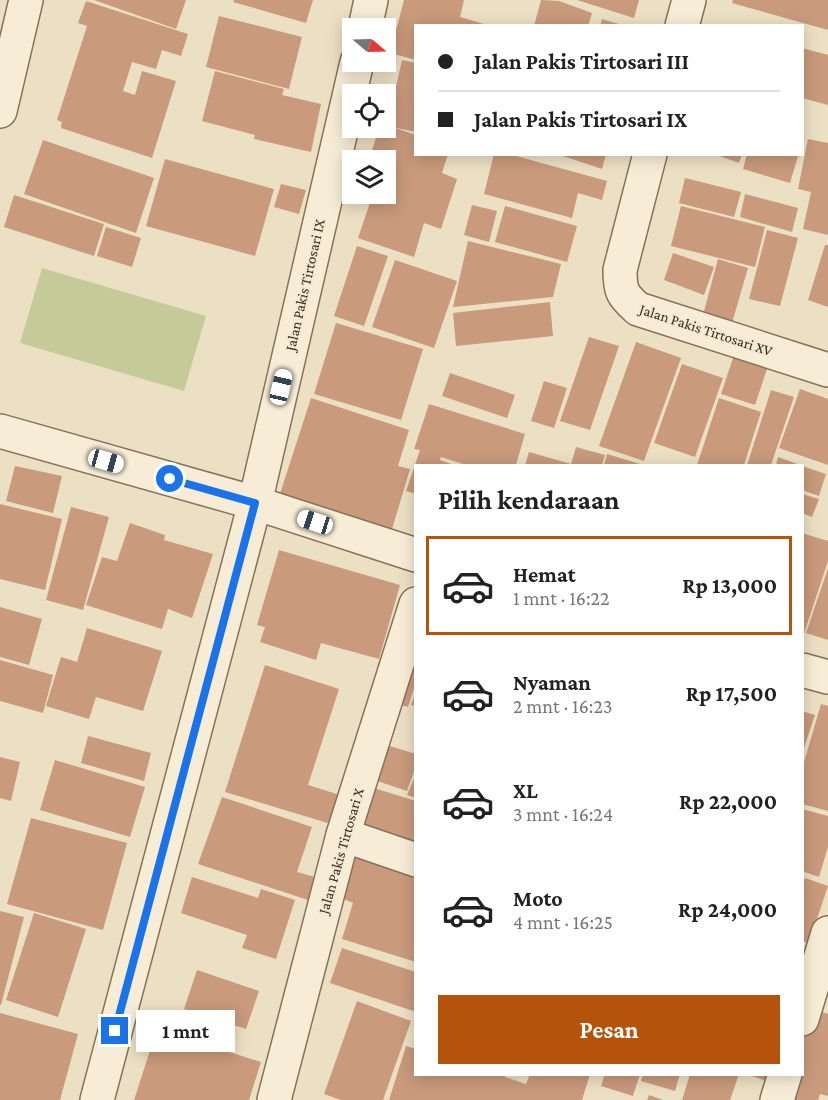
<!DOCTYPE html>
<html lang="id">
<meta charset="utf-8">
<style>
body{margin:0;font-family:"Crimson Pro",serif;background:#f6f6f6;color:#222;height:100vh;display:flex;flex-direction:column;font-size:22px;white-space:nowrap}
*{box-sizing:border-box;margin:0}
p{font-size:20px;color:#767676}
.icon{flex:none;width:33px;height:33px;fill:none;stroke:currentColor;stroke-width:2;stroke-linecap:round;stroke-linejoin:round}
.map{position:relative;flex:1;overflow:hidden}
.side{position:absolute;left:414px;top:464px;width:390px;height:612px;display:flex;flex-direction:column;background:#fff;border-radius:0px;box-shadow:0 3px 15px #0003}
.side>*{flex:none}
.guide{position:absolute;left:414px;top:24px;width:390px;height:132px;border-radius:0px;box-shadow:0 3px 15px #0003;display:grid;align-content:center;height:132px;padding:0 24px;background:#fff}
.needle{width:39px;rotate:109deg}
.buttons{position:absolute;left:342px;top:18px;display:grid;gap:12px}
.buttons a{display:grid;place-items:center;width:54px;height:54px;border-radius:0px;background:#fff;box-shadow:0 3px 15px #0003;font-size:30px}
.end{position:absolute;width:27px;height:27px;margin:-14px;border:8px solid #1a73e8;background:#fff;box-shadow:0 0 0 3px #fff}
.from{border-radius:50%}
.bubble{position:absolute;height:42px;border-radius:0px;background:#fff;box-shadow:0 3px 15px #0003;font-size:20px;font-weight:700;line-height:42px;text-align:center}
.car{position:absolute;width:18px;height:36px;margin:-18px -9px;border-radius:8px;box-shadow:0 0 4px 2px #0007;background:linear-gradient(#fff 24%,#345 0 40%,#fff 0 76%,#345 0 86%,#fff 0)}
.guide b{display:flex;align-items:center;gap:21px;height:57px;font-size:22px}
.guide b+b{border-top:2px solid #e0e0e0}
.guide i{width:15px;height:15px;background:#222}
ul{padding:0;list-style:none}
li{display:flex;align-items:center;gap:18px;height:99px;margin:0 12px 9px;padding:0 12px;border:3px solid transparent;border-radius:0px}
li div{flex:1}
li b{display:block;font-size:22px}
li em{font-style:normal;font-weight:700}
li.on{border-color:#b45309}
li>.icon{width:54px;height:54px;stroke-width:1.5}
h2{padding:0 24px;font-size:27px;line-height:72px}
.button{display:flex;gap:12px;margin-top:auto;padding:12px 24px}
.button a{flex:1;height:69px;border-radius:0px;background:#b45309;color:#fff;font-size:24px;font-weight:700;line-height:69px;text-align:center}
.map>svg:first-child{display:block}
.green{fill:#c5ca99}
.building{fill:#c99a7c}
.lines{fill:none;stroke-linecap:round;stroke-linejoin:round}
.street-casing{stroke:#86715b;stroke-width:36}
.street{stroke:#f7edd7;stroke-width:33}
.route{stroke:#1a73e8;stroke-width:8}
.labels{text-anchor:middle;dominant-baseline:central;stroke-width:4.5;stroke-linejoin:round;paint-order:stroke}
.street-label{font-size:15px;fill:#372a1f;stroke:#f4ead3}
</style>
<div class="map">
<svg width="828" height="1100" viewBox="0 0 828 1100">
<rect width="100%" height="100%" fill="#ece0c4"/>
<polygon class="green" points="42,268 206,316 184,391 20,343"/>
<g class="building">
<polygon points="94,0 186,0 176,29"/>
<polygon points="234,0 313,0 306,23 233,2"/>
<polygon points="404,0 464,0 460,17 491,26 416,26 416,60 390,53"/>
<polygon points="541,0 559,1 592,13 588,26 534,26"/>
<polygon points="577,0 639,0 634,18"/>
<polygon points="733,0 828,0 828,30 732,3"/>
<polygon points="86,1 188,34 181,56 162,50 156,69 132,62 123,91 135,95 142,71 176,81 152,158 61,128 62,122 57,120 87,26 78,23"/>
<polygon points="219,16 302,37 289,89 206,67"/>
<polygon points="602,19 622,25 622,26 600,26"/>
<polygon points="802,48 828,55 828,105 802,98"/>
<polygon points="402,60 416,63 416,132 387,126"/>
<polygon points="215,71 284,89 282,95 321,104 311,152 254,139 255,135 202,121"/>
<polygon points="379,128 394,130 395,128 416,135 416,154 448,154 442,173 457,179 441,229 424,223 414,257 358,238 373,194 386,194 386,160 369,160"/>
<polygon points="808,139 828,143 828,235 803,229 811,192 798,189"/>
<polygon points="43,140 154,178 136,233 24,194"/>
<polygon points="494,154 509,154 607,181 602,200 578,193 572,218 484,194"/>
<polygon points="557,154 606,154 602,169"/>
<polygon points="714,154 742,154 739,163"/>
<polygon points="747,154 798,156 790,183 743,169"/>
<polygon points="165,159 274,189 255,256 146,226"/>
<polygon points="685,178 741,192 734,217 679,203"/>
<polygon points="281,184 306,190 299,214 274,207"/>
<polygon points="745,194 798,208 792,232 740,217"/>
<polygon points="14,195 104,224 94,256 4,227"/>
<polygon points="472,205 497,211 489,242 464,235"/>
<polygon points="505,206 577,226 567,262 495,242"/>
<polygon points="681,206 765,227 755,267 671,246"/>
<polygon points="106,227 141,238 132,267 97,256"/>
<polygon points="767,230 798,238 780,306 749,299"/>
<polygon points="468,241 561,264 553,297 453,307"/>
<polygon points="825,245 828,245 828,307 808,300"/>
<polygon points="357,246 388,256 364,326 334,316"/>
<polygon points="673,253 714,267 704,295 664,280"/>
<polygon points="718,259 748,268 732,323 703,315"/>
<polygon points="395,260 457,281 434,348 372,327"/>
<polygon points="550,302 553,336 456,346 453,313"/>
<polygon points="336,323 423,349 401,420 314,394"/>
<polygon points="589,337 619,346 590,430 560,421"/>
<polygon points="636,342 681,358 644,461 599,446"/>
<polygon points="735,352 769,363 755,405 721,394"/>
<polygon points="682,364 723,378 695,457 654,443"/>
<polygon points="450,373 515,395 507,418 442,396"/>
<polygon points="544,381 567,388 554,428 531,421"/>
<polygon points="800,389 828,399 828,465 779,448"/>
<polygon points="771,390 794,397 771,465 747,465"/>
<polygon points="311,398 409,430 398,466 410,469 390,536 278,500"/>
<polygon points="719,398 761,412 744,465 697,465"/>
<polygon points="429,404 525,434 516,465 466,465 441,457 440,460 454,465 416,465 416,494 406,491 420,450 414,449"/>
<polygon points="576,447 605,455 602,465 525,465 529,452 571,464"/>
<polygon points="607,454 640,464 640,465 604,465"/>
<polygon points="778,457 800,465 776,465"/>
<polygon points="15,466 62,476 53,513 6,501"/>
<polygon points="802,466 826,474 819,496 802,490"/>
<polygon points="802,494 819,499 812,517 802,513"/>
<polygon points="0,504 62,519 45,590 0,579"/>
<polygon points="71,507 109,517 83,610 46,600"/>
<polygon points="130,523 165,535 164,540 213,554 192,618 168,609 162,629 86,605 102,557 117,561"/>
<polygon points="802,533 828,541 828,561 803,637"/>
<polygon points="279,550 400,585 379,659 321,643 316,660 260,642 265,627 257,625"/>
<polygon points="828,568 828,640 806,633"/>
<polygon points="0,607 42,619 29,665 0,657"/>
<polygon points="416,611 416,682 408,707 388,701"/>
<polygon points="87,628 162,651 143,711 96,697 89,719 46,706 61,657 77,662"/>
<polygon points="0,660 53,675 43,713 0,701"/>
<polygon points="265,665 339,689 308,785 340,795 331,824 225,792"/>
<polygon points="416,692 416,706 411,705"/>
<polygon points="821,704 828,706 828,811 802,804 802,769"/>
<polygon points="802,711 815,715 803,751 802,751"/>
<polygon points="88,736 151,753 144,781 81,763"/>
<polygon points="380,743 416,754 416,766 407,791 368,778"/>
<polygon points="0,757 20,762 11,801 0,798"/>
<polygon points="55,760 145,787 130,837 40,810"/>
<polygon points="416,774 416,798 407,795"/>
<polygon points="374,788 416,801 416,848 360,830"/>
<polygon points="222,797 312,827 297,872 315,877 308,900 198,864"/>
<polygon points="802,809 828,816 828,847 819,877 802,871"/>
<polygon points="31,818 127,843 103,930 7,904"/>
<polygon points="356,850 416,873 416,962 342,939 353,903 337,896"/>
<polygon points="192,877 258,898 261,889 295,900 276,959 242,948 247,935 181,913"/>
<polygon points="805,878 828,886 809,943 802,941 802,885"/>
<polygon points="0,911 24,917 1,1005 0,1005"/>
<polygon points="34,913 86,929 58,1017 6,1000"/>
<polygon points="342,948 416,972 416,1012 330,983"/>
<polygon points="197,970 259,991 246,1029 184,1009"/>
<polygon points="357,1001 411,1021 383,1100 341,1100 324,1094"/>
<polygon points="814,1009 828,1014 828,1096 820,1094 818,1100 783,1100 792,1074 802,1074 802,1043"/>
<polygon points="0,1013 78,1034 60,1100 0,1100"/>
<polygon points="157,1029 261,1062 249,1100 134,1100"/>
<polygon points="406,1046 416,1049 416,1074 506,1074 505,1077 526,1084 530,1074 590,1074 582,1100 389,1100"/>
<polygon points="605,1074 640,1074 633,1096 601,1086"/>
<polygon points="643,1074 680,1074 675,1091 641,1081"/>
<polygon points="690,1074 739,1074 730,1100 682,1100"/>
<polygon points="747,1074 777,1074 774,1084"/>
<polygon points="649,1095 663,1100 647,1100"/>
</g>
<g class="lines">
<defs>
<g id="street">
<polyline points="682,26 689,0"/>
<polyline points="365,28 371,0"/>
<polyline points="0,111 26,0"/>
<path d="M650 154 620 270C620 291 622 295 638 309L828 370"/>
<polyline points="0,431 255,503 416,555"/>
<polyline points="802,670 828,677"/>
<polyline points="343,835 416,860"/>
<polyline points="802,1019 828,933"/>
<polyline points="97,1100 255,503 357,62"/>
<polyline points="274,1100 343,835 416,604"/>
<polyline points="777,1100 785,1074"/>
</g>
</defs>
<use href="#street" class="street-casing"/>
<use href="#street" class="street"/>
</g>
<g class="lines">
<polyline class="route" points="115,1031 255,503 170,479"/>
</g>
<g class="labels">
<g class="street-label">
<text transform="translate(305 285) rotate(-77)">Jalan Pakis Tirtosari IX</text>
<text transform="translate(706 330) rotate(18)">Jalan Pakis Tirtosari XV</text>
<text transform="translate(341 851) rotate(-74)">Jalan Pakis Tirtosari X</text>
</g>
</g>
</svg>
<div class="buttons">
<a><svg class="needle" viewBox="-14 -14 28 28"><path d="M0-13l5 13h-10z" fill="#e53935"/><path d="M0 13l5-13h-10z" fill="#767676"/></svg></a>
<a><svg class="icon" aria-label="locate" viewBox="0 0 24 24"><circle cx="12" cy="12" r="6"/><path d="M12 2v4M12 18v4M2 12h4M18 12h4"/></svg></a>
<a><svg class="icon" aria-label="layers" viewBox="0 0 24 24"><path d="M12 4l9 5-9 5-9-5zM3 14l9 5 9-5"/></svg></a>
</div>
<i class="end from" style="left:170px;top:479px"></i>
<i class="end" style="left:115px;top:1031px"></i>
<div class="bubble" style="left:136px;top:1010px;width:99px">1 mnt</div>
<i class="car" style="left:281px;top:387px;rotate:13deg"></i>
<i class="car" style="left:106px;top:461px;rotate:106deg"></i>
<i class="car" style="left:315px;top:522px;rotate:288deg"></i>
<div class="guide">
<b><i class="from"></i>Jalan Pakis Tirtosari III</b>
<b><i></i>Jalan Pakis Tirtosari IX</b>
</div>
<section class="side">
<h2>Pilih kendaraan</h2>
<ul>
<li class="on"><svg class="icon" aria-label="car" viewBox="0 0 24 24"><path d="M5 17H2v-5l4-1 3-4h7l3 4 3 1v5h-3M9 17h6M6 11h13"/><circle cx="7" cy="17" r="2"/><circle cx="17" cy="17" r="2"/></svg><div><b>Hemat</b><p>1 mnt · 16:22</p></div><em>Rp 13,000</em></li>
<li><svg class="icon" aria-label="car" viewBox="0 0 24 24"><path d="M5 17H2v-5l4-1 3-4h7l3 4 3 1v5h-3M9 17h6M6 11h13"/><circle cx="7" cy="17" r="2"/><circle cx="17" cy="17" r="2"/></svg><div><b>Nyaman</b><p>2 mnt · 16:23</p></div><em>Rp 17,500</em></li>
<li><svg class="icon" aria-label="car" viewBox="0 0 24 24"><path d="M5 17H2v-5l4-1 3-4h7l3 4 3 1v5h-3M9 17h6M6 11h13"/><circle cx="7" cy="17" r="2"/><circle cx="17" cy="17" r="2"/></svg><div><b>XL</b><p>3 mnt · 16:24</p></div><em>Rp 22,000</em></li>
<li><svg class="icon" aria-label="car" viewBox="0 0 24 24"><path d="M5 17H2v-5l4-1 3-4h7l3 4 3 1v5h-3M9 17h6M6 11h13"/><circle cx="7" cy="17" r="2"/><circle cx="17" cy="17" r="2"/></svg><div><b>Moto</b><p>4 mnt · 16:25</p></div><em>Rp 24,000</em></li>
</ul>
<div class="button"><a>Pesan</a></div>
</section>
</div>
